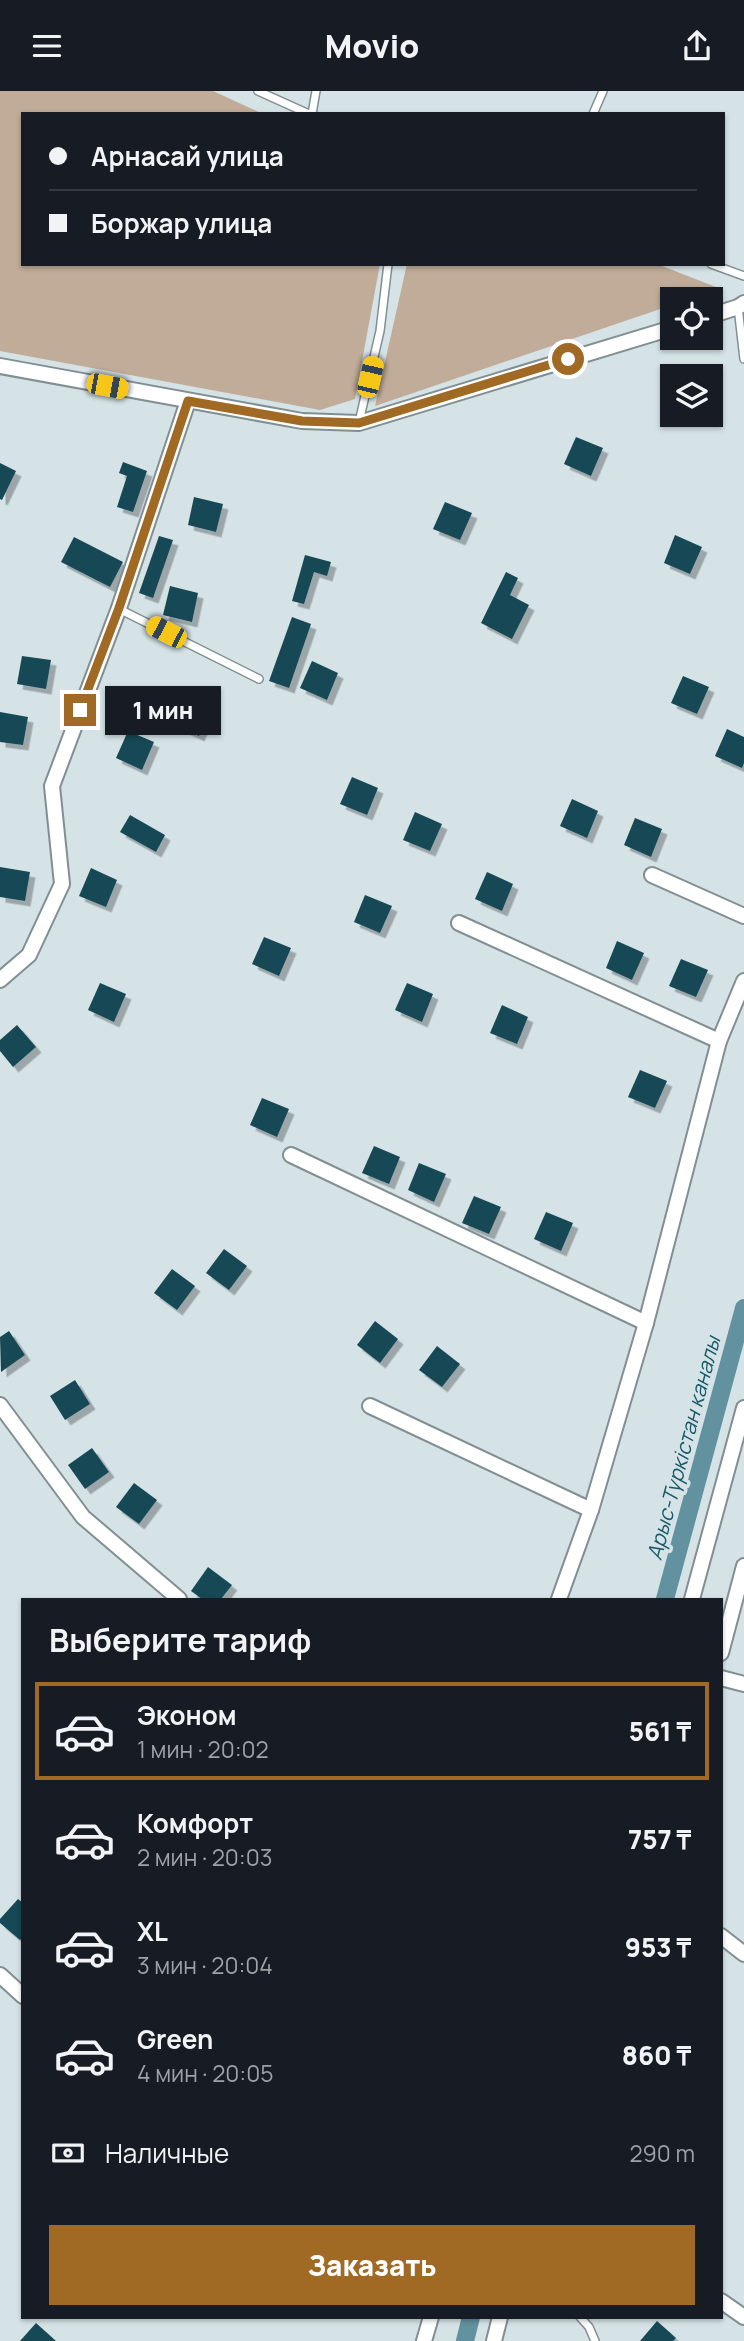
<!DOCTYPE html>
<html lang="ru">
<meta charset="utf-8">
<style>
body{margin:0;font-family:Manrope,sans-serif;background:#242831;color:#f1f3f6;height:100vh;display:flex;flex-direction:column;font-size:26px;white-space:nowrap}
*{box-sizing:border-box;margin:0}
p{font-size:23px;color:#9ea1a6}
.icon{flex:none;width:38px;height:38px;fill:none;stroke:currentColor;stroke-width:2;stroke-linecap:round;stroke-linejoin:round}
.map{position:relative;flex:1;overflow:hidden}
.side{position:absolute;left:21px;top:1507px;width:702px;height:721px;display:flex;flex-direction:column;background:#171b24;border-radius:0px;box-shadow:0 2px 5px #0004}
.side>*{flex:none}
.top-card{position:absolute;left:21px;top:21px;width:704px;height:154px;border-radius:0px;box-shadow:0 2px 5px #0004;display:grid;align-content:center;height:154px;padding:0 28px;background:#171b24}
.fabs{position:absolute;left:660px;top:196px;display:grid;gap:14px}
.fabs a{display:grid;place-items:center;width:63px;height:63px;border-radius:0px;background:#171b24;box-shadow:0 2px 5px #0004;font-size:35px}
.end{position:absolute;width:32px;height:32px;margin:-16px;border:9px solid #a06924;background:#fff;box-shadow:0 0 0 4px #fff}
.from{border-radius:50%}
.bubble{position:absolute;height:49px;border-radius:0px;background:#171b24;box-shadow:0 2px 5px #0004;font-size:23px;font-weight:800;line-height:49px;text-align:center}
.car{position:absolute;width:21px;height:42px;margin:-21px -10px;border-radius:9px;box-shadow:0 0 5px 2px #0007;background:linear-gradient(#f5c518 24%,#345 0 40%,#f5c518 0 76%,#345 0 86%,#f5c518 0)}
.top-card b{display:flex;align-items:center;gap:24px;height:66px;font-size:26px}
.top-card b+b{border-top:2px solid #363941}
.top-card i{width:18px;height:18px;background:#f1f3f6}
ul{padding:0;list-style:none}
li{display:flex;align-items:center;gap:21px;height:98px;margin:0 14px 10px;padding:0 14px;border:4px solid transparent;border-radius:0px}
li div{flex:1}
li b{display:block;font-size:26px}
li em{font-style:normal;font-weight:800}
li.current{border-color:#a06924}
li>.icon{width:63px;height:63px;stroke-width:1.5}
h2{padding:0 28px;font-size:32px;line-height:84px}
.pay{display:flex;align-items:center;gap:18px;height:77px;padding:0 28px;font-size:26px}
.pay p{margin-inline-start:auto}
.action{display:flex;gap:14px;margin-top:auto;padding:14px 28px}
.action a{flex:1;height:80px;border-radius:0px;background:#a06924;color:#fff;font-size:28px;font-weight:800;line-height:80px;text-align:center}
header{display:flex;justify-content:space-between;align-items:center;height:91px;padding:0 28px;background:#171b24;font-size:32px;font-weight:800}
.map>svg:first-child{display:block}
.green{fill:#c0ac98}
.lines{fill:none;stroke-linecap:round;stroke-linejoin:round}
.canal{stroke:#62929f;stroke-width:18}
.building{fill:#194955;filter:url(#shadow)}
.lane-casing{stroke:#818f92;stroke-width:10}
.street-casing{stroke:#818f92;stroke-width:18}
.lane{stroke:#fff;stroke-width:7}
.street{stroke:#fff;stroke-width:14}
.route{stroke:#a06924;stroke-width:9}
.labels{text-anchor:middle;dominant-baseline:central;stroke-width:7;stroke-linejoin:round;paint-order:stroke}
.water-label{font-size:21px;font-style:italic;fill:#175968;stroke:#d5e3e7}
</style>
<header><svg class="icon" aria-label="menu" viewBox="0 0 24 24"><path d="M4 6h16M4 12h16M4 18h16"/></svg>Movio<svg class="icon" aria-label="share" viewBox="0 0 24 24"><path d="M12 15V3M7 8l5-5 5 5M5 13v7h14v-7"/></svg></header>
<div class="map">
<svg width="744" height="2250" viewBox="0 0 744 2250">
<defs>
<filter id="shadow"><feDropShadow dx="5.5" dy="5.5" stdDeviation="0" flood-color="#0004"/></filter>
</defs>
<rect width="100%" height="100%" fill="#d5e3e7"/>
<g class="green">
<polygon points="0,0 213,0 263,23 23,23 23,173 380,173 355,308 320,319 0,260"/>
<polygon points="407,173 657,173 721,198 690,208 672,208 672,214 375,315"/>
</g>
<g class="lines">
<g class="canal">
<polyline points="665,1508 744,1217"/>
<polyline points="465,2250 471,2226"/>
</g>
</g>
<g class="building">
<polygon points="576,346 603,357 591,385 564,373"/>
<polygon points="123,371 147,380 133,421 117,416 127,385 119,382"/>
<polygon points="0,372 16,380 2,409 0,408"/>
<polygon points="194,406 223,413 216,441 188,434"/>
<polygon points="445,411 472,422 460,449 433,438"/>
<polygon points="675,444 702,456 690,483 664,472"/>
<polygon points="159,445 173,449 153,507 139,502"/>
<polygon points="74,446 123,471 110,496 61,471"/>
<polygon points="305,464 331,471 327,485 314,481 304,513 292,510"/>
<polygon points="506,481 518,487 510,504 529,514 512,548 481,532"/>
<polygon points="170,495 198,502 192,531 163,524"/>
<polygon points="292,526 311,533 289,597 269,590"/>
<polygon points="22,565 51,569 46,598 17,593"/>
<polygon points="312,570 338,582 327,609 300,597"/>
<polygon points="683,585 709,596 697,623 671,612"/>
<polygon points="184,606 211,618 199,645 173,633"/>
<polygon points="0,621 28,626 23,654 0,651"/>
<polygon points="727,638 744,646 744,672 742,677 715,665"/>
<polygon points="128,640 154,651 142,679 116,667"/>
<polygon points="352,686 378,697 367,724 340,713"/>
<polygon points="572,708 598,720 587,747 560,735"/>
<polygon points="415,721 442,733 430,760 403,749"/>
<polygon points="130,724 165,744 156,761 120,741"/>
<polygon points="635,727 662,738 651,766 624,754"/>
<polygon points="0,776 30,781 25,810 0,806"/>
<polygon points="91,777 117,789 106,816 79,805"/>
<polygon points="487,781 513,793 502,820 475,808"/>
<polygon points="365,804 392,815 380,842 354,831"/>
<polygon points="264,846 291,857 279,885 252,873"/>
<polygon points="617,850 644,862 632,889 606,877"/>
<polygon points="681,868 708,879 696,906 669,895"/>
<polygon points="100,892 126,903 114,931 88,919"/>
<polygon points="407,892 433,903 422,931 395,919"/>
<polygon points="502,914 528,926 517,953 490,942"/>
<polygon points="17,934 36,956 13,976 0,960 0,949"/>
<polygon points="640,979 667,990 655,1017 628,1006"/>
<polygon points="262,1007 289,1018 277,1046 250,1034"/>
<polygon points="374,1055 400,1066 389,1093 362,1082"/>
<polygon points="419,1072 446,1083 434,1111 408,1099"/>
<polygon points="474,1105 501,1116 489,1143 462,1132"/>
<polygon points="546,1121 573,1132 561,1160 534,1148"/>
<polygon points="224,1158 247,1175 229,1199 206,1182"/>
<polygon points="172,1178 195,1195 177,1219 154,1202"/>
<polygon points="375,1230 398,1248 380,1272 357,1254"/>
<polygon points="9,1240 25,1264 1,1281 0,1246"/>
<polygon points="437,1255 460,1273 442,1296 419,1279"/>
<polygon points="75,1289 90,1313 65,1329 50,1305"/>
<polygon points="92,1357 109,1381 85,1398 68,1374"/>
<polygon points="134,1392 157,1409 139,1433 116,1416"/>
<polygon points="208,1476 232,1494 221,1508 202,1508 191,1500"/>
<polygon points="18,1808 23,1812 23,1846 20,1849 0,1832 0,1828"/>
<polygon points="657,2230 676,2247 673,2250 640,2250"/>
<polygon points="36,2232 56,2250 20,2250"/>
</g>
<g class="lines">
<defs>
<g id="lane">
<polyline points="258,0 309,23"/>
<polyline points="312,23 316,0"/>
<polyline points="593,23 603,0"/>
<polyline points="711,173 744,185"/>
<polyline points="738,216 744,268"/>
<polyline points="359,331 380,240 388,173"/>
<polyline points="119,518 259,588"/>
<polyline points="580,2226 589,2236 595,2250"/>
</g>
<g id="street">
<polyline points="710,225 738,216 744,212"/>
<polyline points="0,275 302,330 359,332 672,237"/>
<polyline points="652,784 744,825"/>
<polyline points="459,832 719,950"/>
<polyline points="0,889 29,864 62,793 52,695 119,517 188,310"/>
<polyline points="291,1064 646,1232"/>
<polyline points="0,1314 83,1426 179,1508"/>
<polyline points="370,1315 591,1419"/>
<polyline points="559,1508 591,1419 646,1232 719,950 744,890"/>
<polyline points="692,1508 744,1317"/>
<polyline points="721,1562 744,1475"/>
<polyline points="721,1587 744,1593"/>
<polyline points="721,1845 744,1863"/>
<polyline points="0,1884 23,1905"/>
<polyline points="721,2210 744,2226"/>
<polyline points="424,2250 431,2226"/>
<polyline points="494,2250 500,2226"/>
</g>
</defs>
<use href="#lane" class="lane-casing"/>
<use href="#street" class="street-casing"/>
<use href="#lane" class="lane"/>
<use href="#street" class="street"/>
</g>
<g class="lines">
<polyline class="route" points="80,619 119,517 188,310 302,330 359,332 568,268"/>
</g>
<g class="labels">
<g class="water-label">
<text transform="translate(683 1357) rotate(-75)">Арыс-Түркістан каналы</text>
</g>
</g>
</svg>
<div class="fabs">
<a><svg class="icon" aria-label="locate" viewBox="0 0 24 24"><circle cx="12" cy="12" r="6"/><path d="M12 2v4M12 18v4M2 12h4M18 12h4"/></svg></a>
<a><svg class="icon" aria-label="layers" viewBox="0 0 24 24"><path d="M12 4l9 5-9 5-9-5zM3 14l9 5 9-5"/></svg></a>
</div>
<i class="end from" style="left:568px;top:268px"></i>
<i class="end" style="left:80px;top:619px"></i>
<div class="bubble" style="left:105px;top:595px;width:116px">1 мин</div>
<i class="car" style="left:370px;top:286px;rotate:13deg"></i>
<i class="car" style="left:107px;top:295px;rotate:101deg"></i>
<i class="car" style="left:166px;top:541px;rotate:297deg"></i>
<div class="top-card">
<b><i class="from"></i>Арнасай улица</b>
<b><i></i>Боржар улица</b>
</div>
<section class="side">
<h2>Выберите тариф</h2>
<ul>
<li class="current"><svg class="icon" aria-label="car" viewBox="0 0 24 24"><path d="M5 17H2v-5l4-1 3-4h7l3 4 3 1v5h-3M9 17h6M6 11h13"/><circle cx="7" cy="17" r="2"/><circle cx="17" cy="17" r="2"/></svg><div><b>Эконом</b><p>1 мин · 20:02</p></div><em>561 ₸</em></li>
<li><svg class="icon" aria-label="car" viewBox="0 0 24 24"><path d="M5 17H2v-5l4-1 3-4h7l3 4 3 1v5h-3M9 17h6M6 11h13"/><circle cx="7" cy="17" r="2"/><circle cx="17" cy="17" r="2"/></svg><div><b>Комфорт</b><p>2 мин · 20:03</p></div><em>757 ₸</em></li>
<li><svg class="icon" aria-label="car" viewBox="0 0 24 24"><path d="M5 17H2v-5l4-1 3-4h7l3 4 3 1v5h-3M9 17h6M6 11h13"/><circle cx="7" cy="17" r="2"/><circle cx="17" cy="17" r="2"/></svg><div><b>XL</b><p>3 мин · 20:04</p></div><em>953 ₸</em></li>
<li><svg class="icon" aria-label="car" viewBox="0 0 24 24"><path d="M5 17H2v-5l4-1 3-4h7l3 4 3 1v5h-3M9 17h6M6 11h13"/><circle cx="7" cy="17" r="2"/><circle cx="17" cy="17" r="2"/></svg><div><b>Green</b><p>4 мин · 20:05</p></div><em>860 ₸</em></li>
</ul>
<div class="pay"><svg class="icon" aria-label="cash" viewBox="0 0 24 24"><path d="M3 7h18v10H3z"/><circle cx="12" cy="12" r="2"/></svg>Наличные<p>290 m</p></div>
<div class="action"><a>Заказать</a></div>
</section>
</div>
